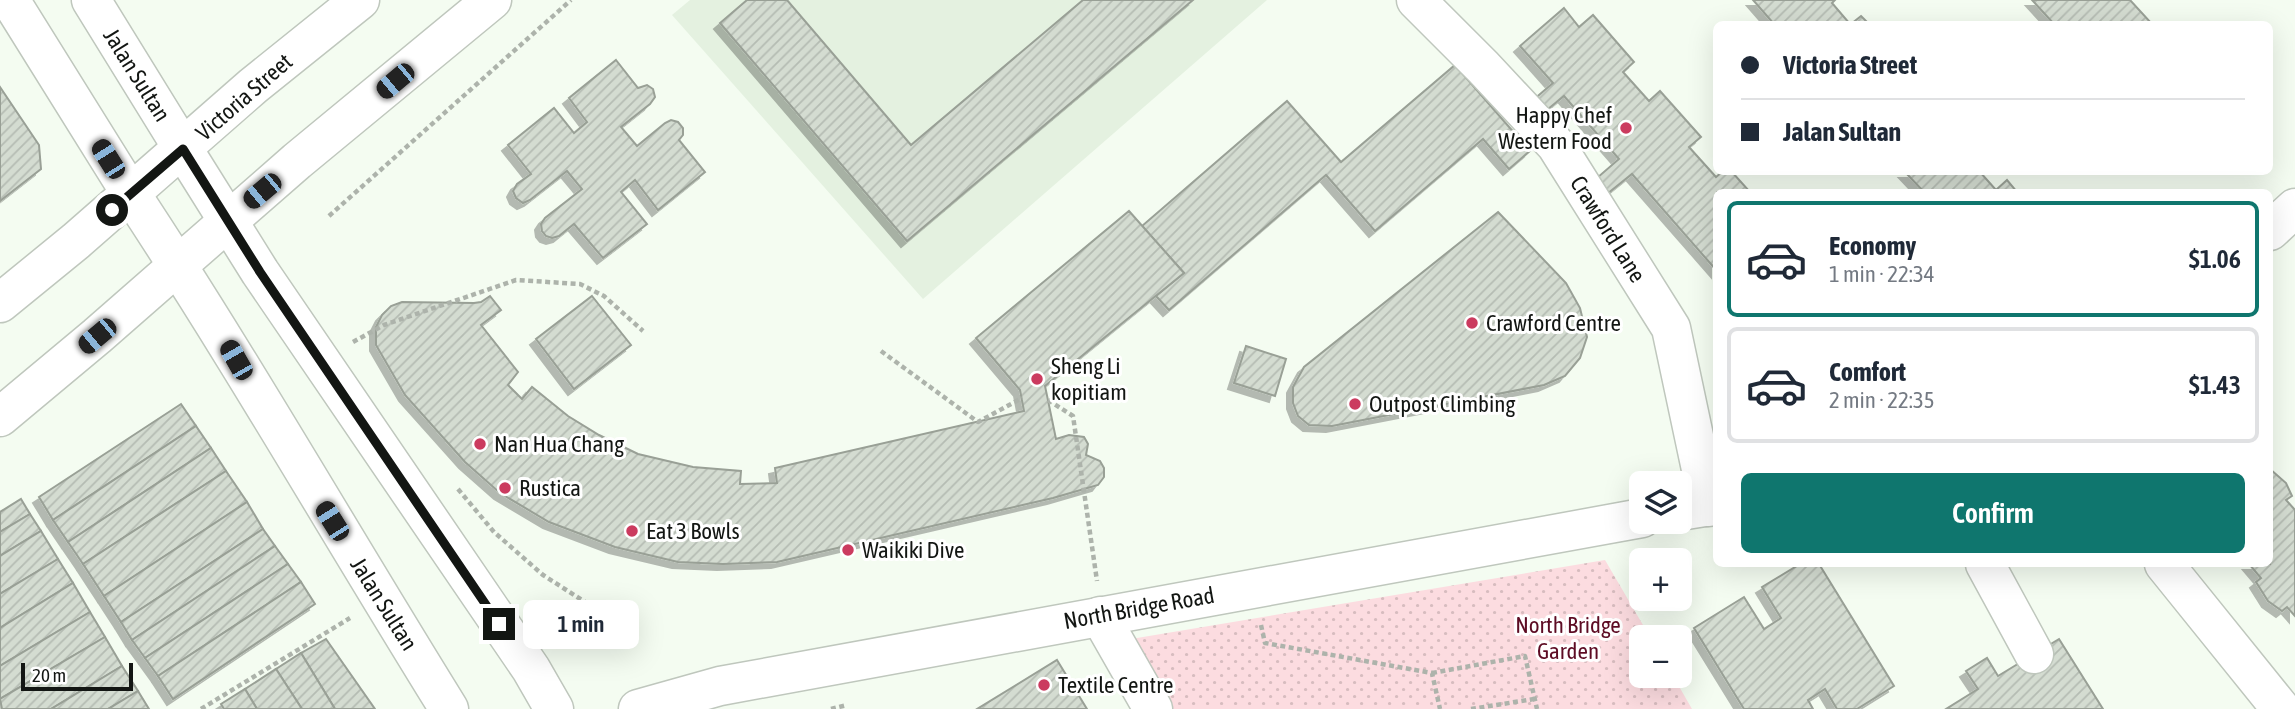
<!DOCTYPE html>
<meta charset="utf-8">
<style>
body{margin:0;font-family:"Asap Condensed",sans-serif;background:#f6f6f7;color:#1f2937;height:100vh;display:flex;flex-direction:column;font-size:26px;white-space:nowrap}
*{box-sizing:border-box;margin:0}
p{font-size:23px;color:#747a83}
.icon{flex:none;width:38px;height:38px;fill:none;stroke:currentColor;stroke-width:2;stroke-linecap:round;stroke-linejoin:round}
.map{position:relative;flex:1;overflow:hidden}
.panel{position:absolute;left:1713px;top:189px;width:560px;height:378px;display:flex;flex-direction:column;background:#fff;border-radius:10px;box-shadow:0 7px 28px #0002}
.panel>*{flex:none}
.guide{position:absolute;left:1713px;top:21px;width:560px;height:154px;border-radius:10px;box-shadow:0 7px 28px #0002;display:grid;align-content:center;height:154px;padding:0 28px;background:#fff}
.controls{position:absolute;left:1629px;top:471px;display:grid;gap:14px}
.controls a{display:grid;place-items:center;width:63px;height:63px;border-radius:10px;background:#fff;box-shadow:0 7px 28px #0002;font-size:35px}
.scale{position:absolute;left:21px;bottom:18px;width:112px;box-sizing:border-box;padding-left:7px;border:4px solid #131613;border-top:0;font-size:19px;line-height:24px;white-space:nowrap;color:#131613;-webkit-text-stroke:5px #fff;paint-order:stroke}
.end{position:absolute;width:32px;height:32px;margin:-16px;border:9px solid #131613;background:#fff;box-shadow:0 0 0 4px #fff}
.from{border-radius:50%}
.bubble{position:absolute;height:49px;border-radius:10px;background:#fff;box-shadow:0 7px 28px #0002;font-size:23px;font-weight:600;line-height:49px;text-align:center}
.car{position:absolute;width:21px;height:42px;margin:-21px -10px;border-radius:9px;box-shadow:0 0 5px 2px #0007;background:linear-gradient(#222 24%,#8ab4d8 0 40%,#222 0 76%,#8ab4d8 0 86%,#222 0)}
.guide b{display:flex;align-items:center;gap:24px;height:66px;font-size:26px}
.guide b+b{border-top:2px solid #e0e1e3}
.guide i{width:18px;height:18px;background:#1f2937}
ul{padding:12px 0 0;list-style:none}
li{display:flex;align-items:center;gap:21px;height:116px;margin:0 14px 10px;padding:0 14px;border:4px solid #e0e1e3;border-radius:10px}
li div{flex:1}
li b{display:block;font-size:26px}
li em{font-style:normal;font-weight:600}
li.selected{border-color:#0f766e}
li>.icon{width:63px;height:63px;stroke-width:1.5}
.button{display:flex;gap:14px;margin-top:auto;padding:14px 28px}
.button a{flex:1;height:80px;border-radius:10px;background:#0f766e;color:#fff;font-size:28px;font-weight:600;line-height:80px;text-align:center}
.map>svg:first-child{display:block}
.built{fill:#e4f1e0}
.green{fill:url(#green-dots)}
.building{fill:url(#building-hatch);stroke:#99a096;stroke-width:2;filter:url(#shadow)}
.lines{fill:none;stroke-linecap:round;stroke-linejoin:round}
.minor-casing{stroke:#bfc7bd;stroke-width:41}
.major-casing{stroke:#bfc7bd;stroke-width:41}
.path{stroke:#adb3ab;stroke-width:4.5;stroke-dasharray:5 3.5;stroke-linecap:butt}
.minor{stroke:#fff;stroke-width:38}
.major{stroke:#fff;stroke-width:38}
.route{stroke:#131613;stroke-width:9}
.poi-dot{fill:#cb3b5f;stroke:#fff;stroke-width:2.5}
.labels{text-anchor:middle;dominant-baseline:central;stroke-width:6;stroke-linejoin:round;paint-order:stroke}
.street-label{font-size:23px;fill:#131613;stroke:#fff}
.poi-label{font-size:23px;fill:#131613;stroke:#fff;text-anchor:start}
.park-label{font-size:23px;fill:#5d0c24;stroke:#fff}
</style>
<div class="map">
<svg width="2295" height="709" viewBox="0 0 2295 709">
<defs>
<pattern id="green-dots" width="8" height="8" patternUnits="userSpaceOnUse" patternTransform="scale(1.75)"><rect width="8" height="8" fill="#fcdce0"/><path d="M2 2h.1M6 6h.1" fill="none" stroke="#d7bcbf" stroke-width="1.8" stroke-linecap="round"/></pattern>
<pattern id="building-hatch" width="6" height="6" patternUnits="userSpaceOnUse" patternTransform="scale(1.75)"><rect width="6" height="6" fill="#d4dcd1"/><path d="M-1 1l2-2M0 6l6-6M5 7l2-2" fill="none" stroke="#b5bcb3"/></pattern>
<filter id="shadow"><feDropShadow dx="-6" dy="6" stdDeviation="0" flood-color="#0004"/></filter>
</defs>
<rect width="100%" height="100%" fill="#f4fcf1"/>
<polygon class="built" points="690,0 1267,0 923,299 672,15"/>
<polygon class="green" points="1605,560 1650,637 1642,637 1642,676 1673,676 1692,709 1165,709 1119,641"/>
<g class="building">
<polygon points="747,0 787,0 911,145 1083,0 1193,0 907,241 720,23"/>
<polygon points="1753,0 1835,0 1832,3 1850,24 1774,24"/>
<polygon points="2032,0 2130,0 2152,24 2054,24"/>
<polygon points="1564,8 1579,27 1593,15 1634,62 1623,72 1649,101 1660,91 1701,137 1689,147 1716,177 1722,172 1732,172 1750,192 1717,192 1717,271 1632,174 1602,198 1590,184 1619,159 1564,96 1536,119 1525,107 1553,83 1520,46"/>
<polygon points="1861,16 1869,24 1851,24"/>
<polygon points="616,60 638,88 647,85 653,89 655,97 650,104 621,127 637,146 665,123 671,120 678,122 683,128 683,135 679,140 705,172 658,210 635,180 621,192 647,224 603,258 574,224 559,236 552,238 546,236 542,231 541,224 545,218 582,189 567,171 530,200 523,203 516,198 513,191 517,184 531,174 508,145 554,108 574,133 587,122 569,98"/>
<polygon points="1455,65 1530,151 1509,169 1483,139 1375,231 1326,175 1169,310 1156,296 1184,273 1142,226 1287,101 1341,162"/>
<polygon points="0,87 39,145 41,169 0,201"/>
<polygon points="1905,172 1980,172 1996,190 2007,180 2017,192 1924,192"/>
<polygon points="1129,211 1184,273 1045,386 1056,439 1069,435 1084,437 1088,444 1086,455 1100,461 1104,468 1104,477 1098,485 1053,498 777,562 723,564 678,562 615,547 549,522 500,493 465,462 405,395 376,345 376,327 382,315 391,306 402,302 474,303 481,302 490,296 501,310 481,325 518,372 508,385 522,399 532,387 568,416 599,435 638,454 693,467 741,471 740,484 777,483 775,468 1024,411 1020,390 976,338"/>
<polygon points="1498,212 1566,283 1580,308 1587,337 1580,358 1565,376 1544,385 1332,426 1309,425 1298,416 1293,403 1293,387 1304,367"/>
<polygon points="592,296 631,345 574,389 536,339"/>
<polygon points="1246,346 1286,359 1275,396 1234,383"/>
<polygon points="181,404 196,426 53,520 39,497"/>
<polygon points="196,426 211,448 68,542 53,520"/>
<polygon points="211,448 226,471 83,564 68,542"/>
<polygon points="2270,469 2286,483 2292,496 2286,500 2295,510 2295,616 2287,607 2282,611 2268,601 2256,582 2261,578 2249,564 2270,564"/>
<polygon points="226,471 247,502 104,596 83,564"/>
<polygon points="21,499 30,514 0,532 0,512"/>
<polygon points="247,502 263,529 121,622 104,596"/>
<polygon points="30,514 41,531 0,556 0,532"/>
<polygon points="263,529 275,546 132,640 121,622"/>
<polygon points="41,531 58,559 0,594 0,556"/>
<polygon points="275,546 288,564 145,658 132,640"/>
<polygon points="58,559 73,583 0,628 0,594"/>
<polygon points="288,564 301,582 158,676 145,658"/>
<polygon points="1800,564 1819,564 1894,686 1857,709 1837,709 1825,689 1808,700 1813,709 1744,709 1694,628 1744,597 1764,629 1781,618 1762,587"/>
<polygon points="301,582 315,604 173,699 158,676"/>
<polygon points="73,583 90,612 0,666 0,628"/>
<polygon points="90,612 105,637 0,699 0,666"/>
<polygon points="105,637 122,666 51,709 2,709 0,699"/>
<polygon points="326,639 375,709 335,709 301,653"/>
<polygon points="2059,639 2103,709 1946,709 1978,689 1966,671 1987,658 1998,676"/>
<polygon points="301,653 335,709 302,709 276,669"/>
<polygon points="1057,660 1087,709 977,709"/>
<polygon points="122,666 138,691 108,709 51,709"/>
<polygon points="276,669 302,709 257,709 245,689"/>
<polygon points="245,689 257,709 224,709 221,704"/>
<polygon points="138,691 149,709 108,709"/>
</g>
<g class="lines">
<defs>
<g id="minor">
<polyline points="10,0 131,194"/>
<polyline points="91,0 183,149"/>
<polyline points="1416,0 1483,67 1556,145 1671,328 1709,507"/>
<polyline points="1985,564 2034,654"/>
<polyline points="2164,564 2281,709"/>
<polyline points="1100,616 1153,709"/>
</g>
<g id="major">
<polyline points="183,149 260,272 531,669 554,709"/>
<path d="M131 194C242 362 342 537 449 709"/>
<polyline points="2270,231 2295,208"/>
<polyline points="0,303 76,241 253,86 360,0"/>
<polyline points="0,417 97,336 297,161 492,0"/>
<polyline points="1680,511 1717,505"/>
<polyline points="638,709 720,686 1642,518"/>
</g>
</defs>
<use href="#minor" class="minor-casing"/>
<use href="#major" class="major-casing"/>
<g class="path">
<polyline points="329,216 571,0"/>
<polyline points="353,342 384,325 516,280 580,284 604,296 643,331"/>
<polyline points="881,351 978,422 1022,398"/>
<polyline points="1048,400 1073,416 1097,581"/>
<polyline points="458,489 494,532 543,575 585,602"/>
<polyline points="1261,625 1265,643 1432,673 1440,709"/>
<polyline points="1432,673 1525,656 1537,709"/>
<polyline points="201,709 350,618"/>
<polyline points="831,709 847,705"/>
<polyline points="1471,709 1534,699"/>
</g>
<use href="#minor" class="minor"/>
<use href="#major" class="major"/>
</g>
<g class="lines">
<polyline class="route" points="112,210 183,149 260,272 499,624"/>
</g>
<g class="poi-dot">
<circle cx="1626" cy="128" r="7"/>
<circle cx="1472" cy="323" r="7"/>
<circle cx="1037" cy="379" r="7"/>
<circle cx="1355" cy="404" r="7"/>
<circle cx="480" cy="444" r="7"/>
<circle cx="505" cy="488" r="7"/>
<circle cx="632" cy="531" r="7"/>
<circle cx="848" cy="550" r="7"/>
<circle cx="1044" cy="685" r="7"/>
</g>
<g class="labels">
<g class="street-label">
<text transform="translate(137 75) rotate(58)">Jalan Sultan</text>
<text transform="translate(244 97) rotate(-41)">Victoria Street</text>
<text transform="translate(1608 229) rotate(58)">Crawford Lane</text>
<text transform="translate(384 604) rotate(58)">Jalan Sultan</text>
<text transform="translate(1139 608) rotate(-10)">North Bridge Road</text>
</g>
<g class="poi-label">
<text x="1612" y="115" text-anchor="end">Happy Chef<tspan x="1612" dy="26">Western Food</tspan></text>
<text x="1486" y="323">Crawford Centre</text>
<text x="1051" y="366">Sheng Li<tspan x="1051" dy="26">kopitiam</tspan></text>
<text x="1369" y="404">Outpost Climbing</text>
<text x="494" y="444">Nan Hua Chang</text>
<text x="519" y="488">Rustica</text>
<text x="646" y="531">Eat 3 Bowls</text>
<text x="862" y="550">Waikiki Dive</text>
<text x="1058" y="685">Textile Centre</text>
</g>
<g class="park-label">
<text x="1568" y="625">North Bridge<tspan x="1568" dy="26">Garden</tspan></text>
</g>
</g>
</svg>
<div class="controls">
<a><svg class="icon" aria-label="layers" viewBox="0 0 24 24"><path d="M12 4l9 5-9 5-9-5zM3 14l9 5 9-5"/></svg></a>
<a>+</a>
<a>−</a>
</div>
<div class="scale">20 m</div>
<i class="end from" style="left:112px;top:210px"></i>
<i class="end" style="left:499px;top:624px"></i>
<div class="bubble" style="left:523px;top:600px;width:116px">1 min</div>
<i class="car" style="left:395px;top:81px;rotate:230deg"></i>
<i class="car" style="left:108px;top:159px;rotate:328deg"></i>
<i class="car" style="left:262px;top:191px;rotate:230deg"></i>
<i class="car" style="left:97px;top:336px;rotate:230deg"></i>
<i class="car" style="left:236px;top:360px;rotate:330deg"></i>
<i class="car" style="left:332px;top:521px;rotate:328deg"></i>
<div class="guide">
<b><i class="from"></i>Victoria Street</b>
<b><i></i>Jalan Sultan</b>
</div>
<section class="panel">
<ul>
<li class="selected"><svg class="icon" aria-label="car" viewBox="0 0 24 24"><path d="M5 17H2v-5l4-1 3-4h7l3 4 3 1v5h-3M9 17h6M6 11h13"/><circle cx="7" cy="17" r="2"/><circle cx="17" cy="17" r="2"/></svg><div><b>Economy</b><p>1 min · 22:34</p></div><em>$1.06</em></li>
<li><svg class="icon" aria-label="car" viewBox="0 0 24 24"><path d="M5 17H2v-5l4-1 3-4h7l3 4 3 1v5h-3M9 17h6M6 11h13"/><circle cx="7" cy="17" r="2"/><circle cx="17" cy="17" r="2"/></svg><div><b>Comfort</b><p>2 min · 22:35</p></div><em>$1.43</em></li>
</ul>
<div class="button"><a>Confirm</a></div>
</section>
</div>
